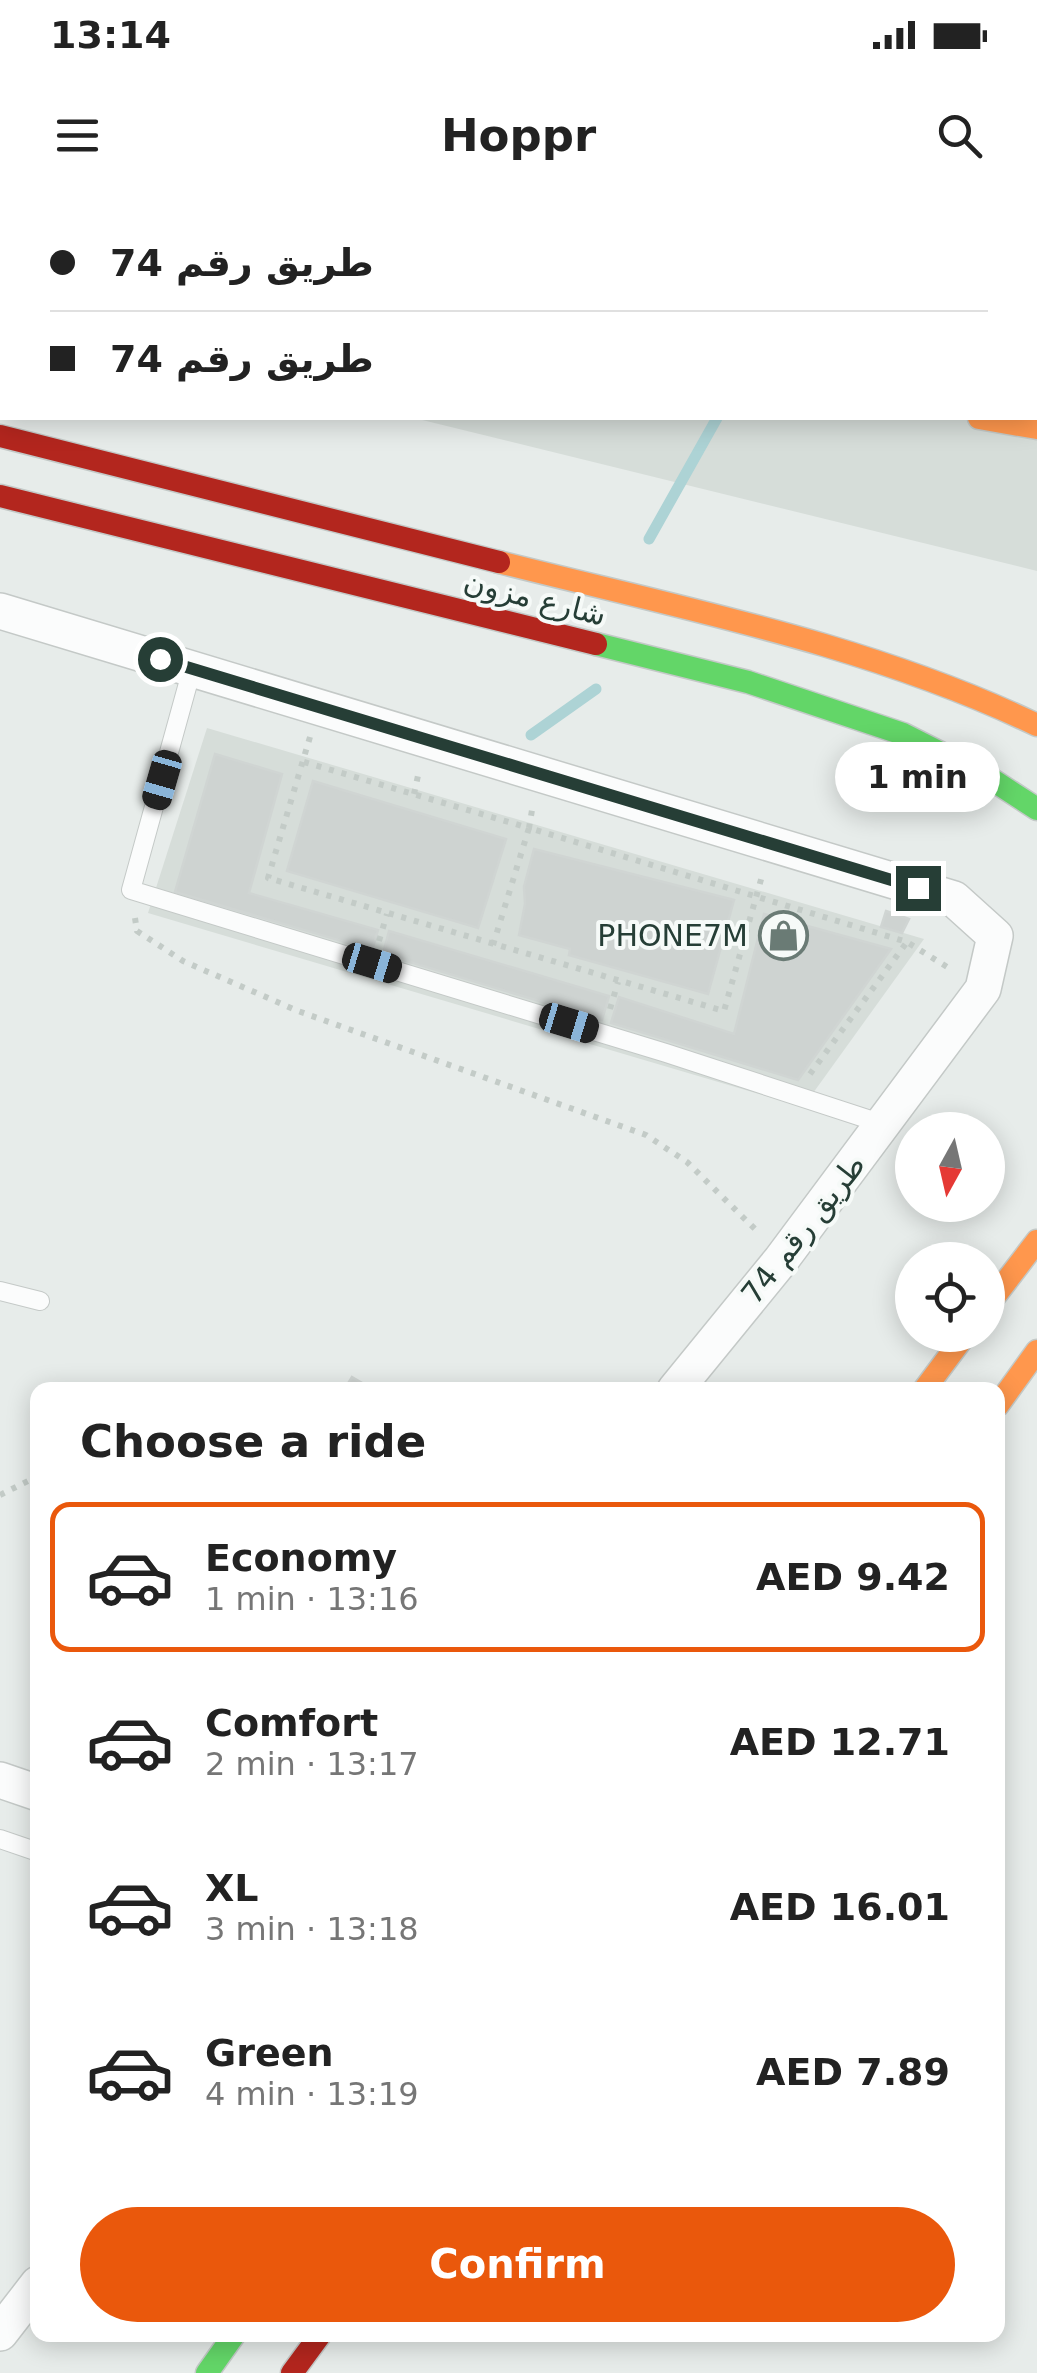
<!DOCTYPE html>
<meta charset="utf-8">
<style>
body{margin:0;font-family:"DejaVu Sans",Cairo,sans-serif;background:#f2f2f2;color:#222;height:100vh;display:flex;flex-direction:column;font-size:38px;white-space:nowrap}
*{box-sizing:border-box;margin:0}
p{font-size:32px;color:#767676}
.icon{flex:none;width:55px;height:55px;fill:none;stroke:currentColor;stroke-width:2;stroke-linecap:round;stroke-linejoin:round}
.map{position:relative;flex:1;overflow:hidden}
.drawer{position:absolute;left:30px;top:1182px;width:975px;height:960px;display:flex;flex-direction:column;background:#fff;border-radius:20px;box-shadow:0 5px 25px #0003}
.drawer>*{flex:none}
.guide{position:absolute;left:0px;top:0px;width:1038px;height:220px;box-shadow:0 5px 25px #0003;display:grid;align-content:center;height:220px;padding:0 50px;background:#fff}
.needle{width:65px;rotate:188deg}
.buttons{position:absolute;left:895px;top:912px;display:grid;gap:20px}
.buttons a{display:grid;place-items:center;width:110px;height:110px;border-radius:50%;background:#fff;box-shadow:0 5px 25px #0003;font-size:50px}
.end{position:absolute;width:45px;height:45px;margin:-22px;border:12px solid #263e36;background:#fff;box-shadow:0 0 0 5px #fff}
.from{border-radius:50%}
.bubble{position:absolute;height:70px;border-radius:35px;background:#fff;box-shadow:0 5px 25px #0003;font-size:32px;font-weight:700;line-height:70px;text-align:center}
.car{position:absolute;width:30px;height:60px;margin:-30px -15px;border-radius:12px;box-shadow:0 0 8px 2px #0007;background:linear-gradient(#222 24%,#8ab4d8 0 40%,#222 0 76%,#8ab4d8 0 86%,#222 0)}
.guide b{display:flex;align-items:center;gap:35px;height:95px;font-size:38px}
.guide b+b{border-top:2px solid #e0e0e0}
.guide i{width:25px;height:25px;background:#222}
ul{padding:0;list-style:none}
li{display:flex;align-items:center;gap:30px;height:150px;margin:0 20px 15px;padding:0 30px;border:5px solid transparent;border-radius:20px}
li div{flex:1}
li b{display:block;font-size:38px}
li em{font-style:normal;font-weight:700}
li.current{border-color:#ea580c}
li>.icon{width:90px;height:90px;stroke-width:1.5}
h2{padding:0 50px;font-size:45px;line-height:120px}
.action{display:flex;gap:20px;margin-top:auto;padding:20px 50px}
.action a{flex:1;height:115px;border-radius:60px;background:#ea580c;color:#fff;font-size:40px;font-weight:700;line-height:115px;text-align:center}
.status{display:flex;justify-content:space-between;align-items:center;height:70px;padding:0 50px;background:#fff;direction:ltr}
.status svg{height:28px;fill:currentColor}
header{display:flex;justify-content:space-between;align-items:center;height:130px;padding:0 50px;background:#fff;font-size:45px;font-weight:700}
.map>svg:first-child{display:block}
.built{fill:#d6ddd9}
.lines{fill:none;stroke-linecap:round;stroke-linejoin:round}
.stream{stroke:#add3d5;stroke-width:11}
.building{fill:#ced3d1;stroke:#d0d5d3;stroke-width:2.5}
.lane-casing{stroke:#c4c9c7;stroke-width:20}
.street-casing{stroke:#c4c9c7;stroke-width:38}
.fast-casing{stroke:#c3c9c7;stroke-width:25}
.slow-casing{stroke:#c3c9c7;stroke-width:25}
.jam-casing{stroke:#c3c9c7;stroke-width:25}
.path{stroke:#c3cbc7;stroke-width:6;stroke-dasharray:5 8;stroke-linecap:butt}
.lane{stroke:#fbfcfc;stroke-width:18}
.street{stroke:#fbfcfc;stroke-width:35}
.fast{stroke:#63d668;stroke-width:22}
.slow{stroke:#ff974d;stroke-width:22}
.jam{stroke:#b3261e;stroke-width:22}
.route{stroke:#263e36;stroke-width:12}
.labels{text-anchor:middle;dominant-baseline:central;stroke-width:8;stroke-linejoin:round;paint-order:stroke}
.street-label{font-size:30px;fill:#263e36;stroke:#f6faf8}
.poi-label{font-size:30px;fill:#263e36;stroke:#f6faf8;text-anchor:end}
</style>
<div class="status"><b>13:14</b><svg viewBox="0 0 49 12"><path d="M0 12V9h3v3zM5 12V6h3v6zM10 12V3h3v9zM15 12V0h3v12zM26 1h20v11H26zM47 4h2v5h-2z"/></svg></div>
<header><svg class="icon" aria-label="menu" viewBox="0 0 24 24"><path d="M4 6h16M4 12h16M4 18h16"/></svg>Hoppr<svg class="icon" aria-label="search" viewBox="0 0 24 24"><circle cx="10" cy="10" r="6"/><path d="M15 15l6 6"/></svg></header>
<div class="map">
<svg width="1037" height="2173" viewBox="0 0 1037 2173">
<rect width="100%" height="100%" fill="#e7ecea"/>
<g class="built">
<polygon points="0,0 1037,0 1037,371 414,218 1035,218 1035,2 2,2 2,116"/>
<polygon points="207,528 924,739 803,907 148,713"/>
</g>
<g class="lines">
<g class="stream">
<polyline points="1026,2 1028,0"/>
<polyline points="649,339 717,218"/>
<polyline points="531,535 596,489"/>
</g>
</g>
<g class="building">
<polygon points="589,0 749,0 588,2"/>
<polygon points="215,554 282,574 249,693 378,730 372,750 175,692"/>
<polygon points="313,581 506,639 478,728 287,671"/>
<polygon points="534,649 734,700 708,794 569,755 570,749 519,735 525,704 524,687"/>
<polygon points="886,711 909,719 902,733 881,727"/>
<polygon points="764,714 891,749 798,880 611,823 619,797 734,834"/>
<polygon points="389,731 609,796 602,820 383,754"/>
<polygon points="352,1177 374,1190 344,1190"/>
</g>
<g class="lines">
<defs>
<g id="lane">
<polyline points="370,0 383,2"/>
<polyline points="274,2 275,0"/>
<polyline points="303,2 308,0"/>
<polyline points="567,2 568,0"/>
<polyline points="192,469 131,690 666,853 883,924"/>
<polyline points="0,1091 40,1101"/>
<polyline points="0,1639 38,1652"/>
</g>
<g id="street">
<polyline points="0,411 954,699 995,736 983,789 781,1060 675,1190"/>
<polyline points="0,1580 38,1593"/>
<polyline points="0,2133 38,2084"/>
</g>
<g id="fast">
<polyline points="596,444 748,482 903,534 988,577 1037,609"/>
<polyline points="207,2173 234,2135"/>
</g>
<g id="slow">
<polyline points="0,18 2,18"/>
<polyline points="979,218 1037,228"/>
<path d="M499 362C680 408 868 444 1037 525"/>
<polyline points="988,1105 1037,1041"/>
<polyline points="924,1190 965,1135"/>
<polyline points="998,1205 1037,1151"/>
</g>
<g id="jam">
<polyline points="0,236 499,362"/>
<polyline points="0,296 596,444"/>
<polyline points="292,2173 320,2135"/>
</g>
</defs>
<use href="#lane" class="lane-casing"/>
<use href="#street" class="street-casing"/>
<use href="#fast" class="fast-casing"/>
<use href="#slow" class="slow-casing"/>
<use href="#jam" class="jam-casing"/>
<g class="path">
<polyline points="139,2 141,0"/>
<polyline points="310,537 268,678 724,811 762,676"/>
<polyline points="304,562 529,628 533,604"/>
<polyline points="414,594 419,571"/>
<polyline points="135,718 137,731 183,761 298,811 646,935 687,962 758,1032"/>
<polyline points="379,741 387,714"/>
<polyline points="493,745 529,628 907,742 952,770"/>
<polyline points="610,809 618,782"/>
<polyline points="810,874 907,742"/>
<polyline points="0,1295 38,1276"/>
</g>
<use href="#lane" class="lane"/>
<use href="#street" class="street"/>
<use href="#fast" class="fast"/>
<use href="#slow" class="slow"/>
<use href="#jam" class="jam"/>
</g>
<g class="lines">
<polyline class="route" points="160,459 918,688"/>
</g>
<defs>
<symbol id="shop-ring" viewBox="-11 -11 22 22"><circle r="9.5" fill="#f6faf8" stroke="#6a7b75" stroke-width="1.5"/><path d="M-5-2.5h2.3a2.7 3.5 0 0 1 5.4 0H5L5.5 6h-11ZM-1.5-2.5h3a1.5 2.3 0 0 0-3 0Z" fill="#6a7b75"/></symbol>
</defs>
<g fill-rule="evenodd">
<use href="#shop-ring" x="756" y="708" width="55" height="55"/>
</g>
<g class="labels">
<g class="street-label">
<text transform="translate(535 398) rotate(14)">شارع مزون</text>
<text transform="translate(803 1029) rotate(-52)">طريق رقم 74</text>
</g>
<g class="poi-label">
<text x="748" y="735">PHONE7M</text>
</g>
</g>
</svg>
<div class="buttons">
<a><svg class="needle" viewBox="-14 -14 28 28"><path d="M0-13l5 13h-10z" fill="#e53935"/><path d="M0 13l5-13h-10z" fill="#767676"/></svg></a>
<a><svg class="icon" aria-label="locate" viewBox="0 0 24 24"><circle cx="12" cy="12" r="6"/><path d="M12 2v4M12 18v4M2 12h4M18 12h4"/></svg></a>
</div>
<i class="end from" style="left:160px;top:459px"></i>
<i class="end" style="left:918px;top:688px"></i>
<div class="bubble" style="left:835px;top:542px;width:165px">1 min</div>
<i class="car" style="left:162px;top:580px;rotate:196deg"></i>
<i class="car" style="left:372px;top:763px;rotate:107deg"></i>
<i class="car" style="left:569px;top:823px;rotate:107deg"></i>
<div class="guide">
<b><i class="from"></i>طريق رقم 74</b>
<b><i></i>طريق رقم 74</b>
</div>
<section class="drawer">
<h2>Choose a ride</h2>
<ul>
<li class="current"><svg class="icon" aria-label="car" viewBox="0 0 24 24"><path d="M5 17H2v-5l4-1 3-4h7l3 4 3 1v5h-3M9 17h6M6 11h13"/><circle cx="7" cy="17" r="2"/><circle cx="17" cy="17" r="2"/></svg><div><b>Economy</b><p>1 min · 13:16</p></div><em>AED 9.42</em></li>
<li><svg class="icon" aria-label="car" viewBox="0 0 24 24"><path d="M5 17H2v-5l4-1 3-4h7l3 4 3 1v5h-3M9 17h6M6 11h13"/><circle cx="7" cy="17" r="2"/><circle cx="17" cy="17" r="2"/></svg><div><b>Comfort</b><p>2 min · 13:17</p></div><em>AED 12.71</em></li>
<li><svg class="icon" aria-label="car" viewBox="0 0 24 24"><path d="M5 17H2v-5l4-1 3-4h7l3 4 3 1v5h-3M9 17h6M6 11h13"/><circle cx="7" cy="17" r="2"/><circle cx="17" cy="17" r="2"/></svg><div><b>XL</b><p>3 min · 13:18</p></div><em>AED 16.01</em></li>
<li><svg class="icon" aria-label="car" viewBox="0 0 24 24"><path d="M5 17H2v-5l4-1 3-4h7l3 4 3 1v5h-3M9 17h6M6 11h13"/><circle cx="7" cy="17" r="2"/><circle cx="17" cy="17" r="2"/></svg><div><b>Green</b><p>4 min · 13:19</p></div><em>AED 7.89</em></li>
</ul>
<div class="action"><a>Confirm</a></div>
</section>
</div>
